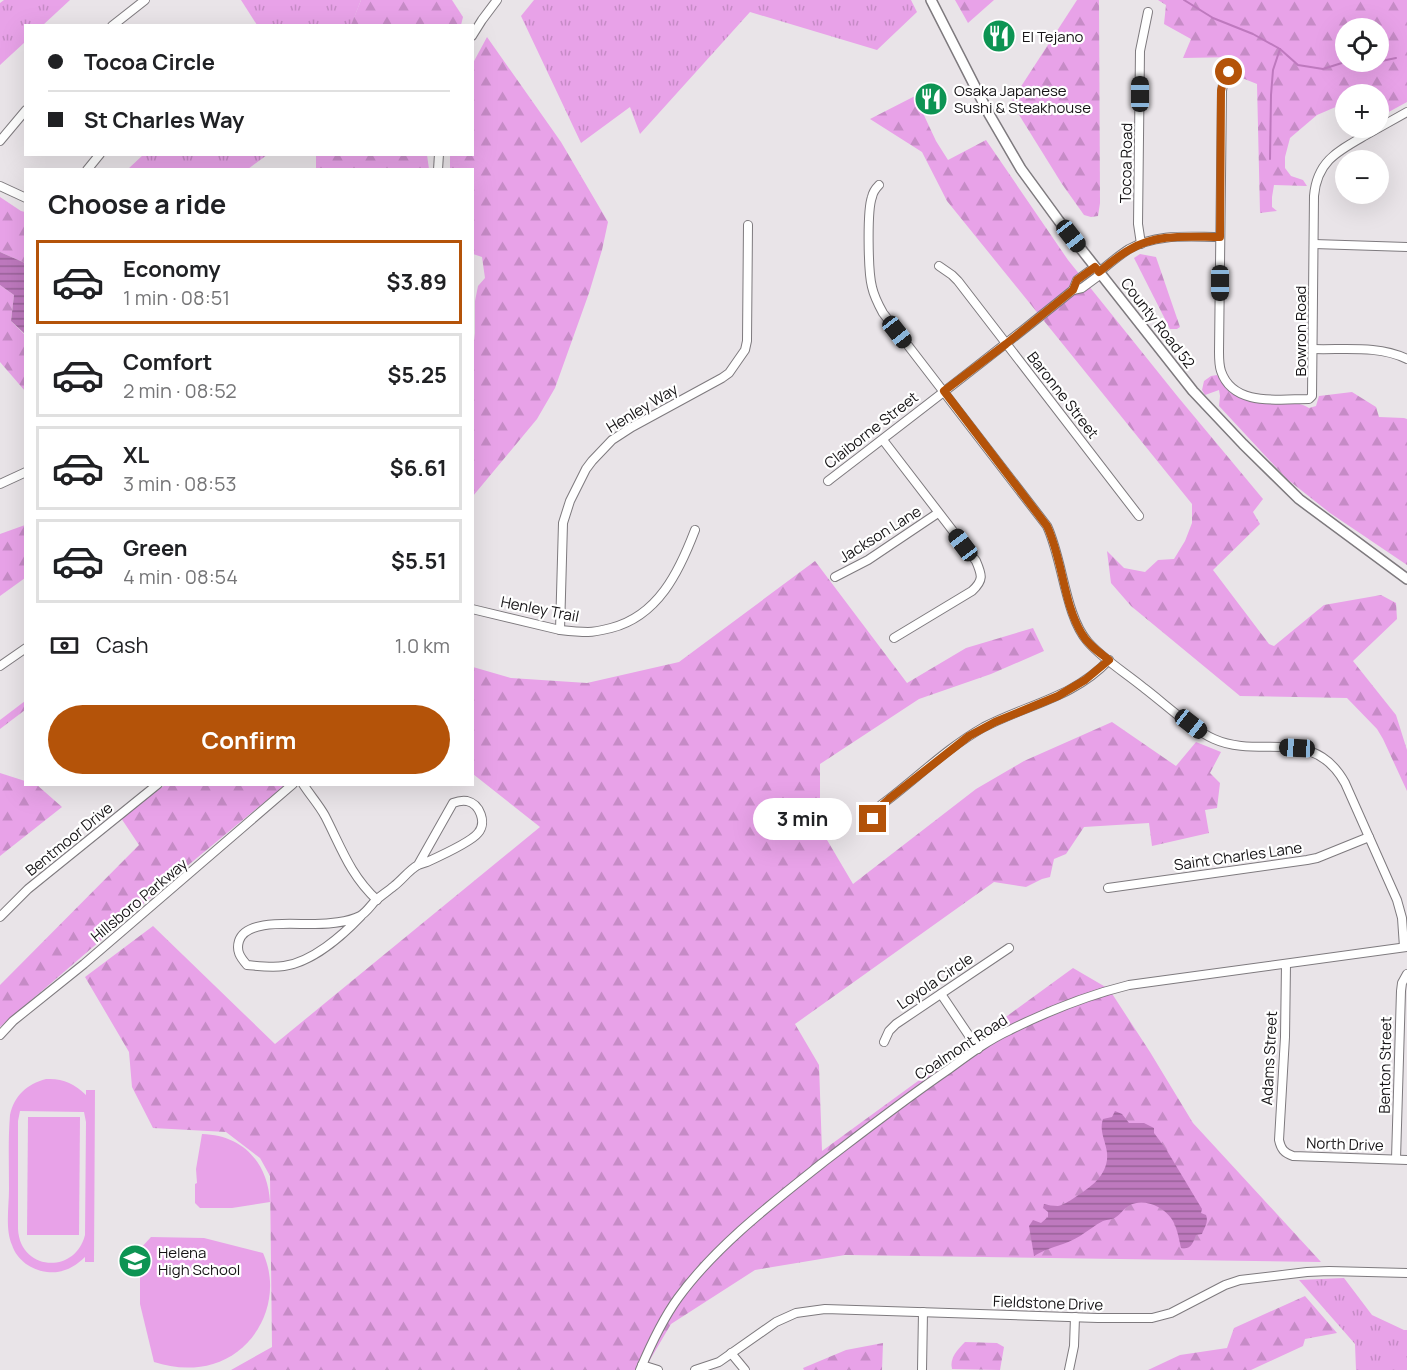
<!DOCTYPE html>
<meta charset="utf-8">
<style>
body{margin:0;font-family:Manrope,sans-serif;background:#f2f2f2;color:#202124;height:100vh;display:flex;flex-direction:column;font-size:22px;white-space:nowrap}
*{box-sizing:border-box;margin:0}
p{font-size:20px;color:#757577}
.icon{flex:none;width:33px;height:33px;fill:none;stroke:currentColor;stroke-width:2;stroke-linecap:round;stroke-linejoin:round}
.map{position:relative;flex:1;overflow:hidden}
.details{position:absolute;left:24px;top:168px;width:450px;height:618px;display:flex;flex-direction:column;background:#fff;border-radius:0px;box-shadow:0 6px 24px #0002}
.details>*{flex:none}
.top-card{position:absolute;left:24px;top:24px;width:450px;height:132px;border-radius:0px;box-shadow:0 6px 24px #0002;display:grid;align-content:center;height:132px;padding:0 24px;background:#fff}
.tools{position:absolute;left:1335px;top:18px;display:grid;gap:12px}
.tools a{display:grid;place-items:center;width:54px;height:54px;border-radius:50%;background:#fff;box-shadow:0 6px 24px #0002;font-size:30px}
.end{position:absolute;width:27px;height:27px;margin:-14px;border:8px solid #b45309;background:#fff;box-shadow:0 0 0 3px #fff}
.from{border-radius:50%}
.bubble{position:absolute;height:42px;border-radius:21px;background:#fff;box-shadow:0 6px 24px #0002;font-size:20px;font-weight:700;line-height:42px;text-align:center}
.car{position:absolute;width:18px;height:36px;margin:-18px -9px;border-radius:8px;box-shadow:0 0 4px 2px #0007;background:linear-gradient(#222 24%,#8ab4d8 0 40%,#222 0 76%,#8ab4d8 0 86%,#222 0)}
.top-card b{display:flex;align-items:center;gap:21px;height:57px;font-size:22px}
.top-card b+b{border-top:2px solid #e0e0e0}
.top-card i{width:15px;height:15px;background:#202124}
ul{padding:0;list-style:none}
li{display:flex;align-items:center;gap:18px;height:84px;margin:0 12px 9px;padding:0 12px;border:3px solid #e0e0e0;border-radius:0px}
li div{flex:1}
li b{display:block;font-size:22px}
li em{font-style:normal;font-weight:700}
li.current{border-color:#b45309}
li>.icon{width:54px;height:54px;stroke-width:1.5}
h2{padding:0 24px;font-size:27px;line-height:72px}
.pay{display:flex;align-items:center;gap:15px;height:66px;padding:0 24px;font-size:22px}
.pay p{margin-inline-start:auto}
.primary-button{display:flex;gap:12px;margin-top:auto;padding:12px 24px}
.primary-button a{flex:1;height:69px;border-radius:36px;background:#b45309;color:#fff;font-size:24px;font-weight:700;line-height:69px;text-align:center}
.map>svg:first-child{display:block}
.grass{fill:url(#grass-tufts)}
.forest{fill:url(#forest-firs);fill-rule:evenodd}
.garden{fill:#e8a2e8;fill-rule:evenodd}
.water{fill:url(#water-rules)}
.lines{fill:none;stroke-linecap:round;stroke-linejoin:round}
.stream{stroke:#be79be;stroke-width:2}
.minor-casing{stroke:#7e7a7e;stroke-width:10}
.major-casing{stroke:#7e7a7e;stroke-width:12}
.minor{stroke:#fff;stroke-width:8}
.major{stroke:#fff;stroke-width:9}
.route{stroke:#b45309;stroke-width:8}
.labels{text-anchor:middle;dominant-baseline:central;stroke-width:4.5;stroke-linejoin:round;paint-order:stroke}
.poi-label{font-size:15px;fill:#151315;stroke:#fff;text-anchor:start}
.street-label{font-size:15px;fill:#151315;stroke:#fff}
</style>
<div class="map">
<svg width="1407" height="1370" viewBox="0 0 1407 1370">
<defs>
<pattern id="grass-tufts" width="24" height="20" patternUnits="userSpaceOnUse" patternTransform="scale(1.5)"><rect width="24" height="20" fill="#e8a2e8"/><path d="M3 7l-1-3M5 7V3M7 7l1-3M15 17l-1-3M17 17v-4M19 17l1-3" fill="none" stroke="#c68bc6"/></pattern>
<pattern id="forest-firs" width="22" height="20" patternUnits="userSpaceOnUse" patternTransform="scale(1.5)"><rect width="22" height="20" fill="#e8a2e8"/><path d="M5 1l3.5 6h-7zM16 11l3.5 6h-7z" fill="#c68bc6"/></pattern>
<pattern id="water-rules" width="6" height="5" patternUnits="userSpaceOnUse" patternTransform="scale(1.5)"><rect width="6" height="5" fill="#be79be"/><path d="M0 2.5h6" fill="none" stroke="#996299"/></pattern>
</defs>
<rect width="100%" height="100%" fill="#e9e4e8"/>
<g class="grass">
<polygon points="4,0 70,0 43,25 26,26 25,42 0,65 0,3"/>
<polygon points="241,0 361,0 351,26 257,25"/>
<polygon points="534,0 911,0 917,12 877,50 750,12 640,134 630,107 581,143 521,16"/>
<polygon points="143,155 143,154 267,155 248,169 128,169"/>
<polygon points="1344,1278 1372,1315 1404,1330 1407,1330 1407,1370 1356,1370 1355,1344 1299,1280"/>
</g>
<g class="forest">
<polygon points="361,0 452,0 463,17 461,25 351,25"/>
<polygon points="955,0 994,0 968,23"/>
<polygon points="1077,0 1099,0 1100,203 1098,216 1091,217 1084,215 1062,184 1011,102"/>
<path d="M1158 0H1407V102L1385 114 1379 103 1378 94H1373L1371 92 1365 94H1346L1345 103 1317 115 1290 138 1285 157V168L1291 176 1303 180 1307 186 1274 185 1272 197V207L1277 211 1260 213 1257 84 1242 78C1245 69 1242 64 1236 57L1183 58 1191 39 1164 24 1166 5ZM1346 28H1378V62H1346Z"/>
<polygon points="487,37 561,142 608,222 602,250 589,293 555,388 537,419 473,496 472,359 475,333 475,301 478,286 485,278 482,257 473,254 472,170 450,169 450,155 472,154 473,63"/>
<polygon points="915,96 936,141 948,160 986,140 1068,260 1178,397 1263,499 1253,512 1260,524 1213,570 1269,644 1274,646 1324,605 1381,595 1396,603 1397,619 1353,661 1396,715 1407,750 1407,791 1383,739 1377,729 1347,698 1240,696 1131,606 1111,583 1107,551 1124,568 1145,572 1158,560 1174,559 1185,541 1192,523 1192,504 947,201 922,152 870,119"/>
<polygon points="316,154 427,155 429,169 316,169"/>
<polygon points="0,197 21,211 25,212 25,263 0,252"/>
<polygon points="1140,254 1156,257 1180,327 1177,329 1170,329 1134,258"/>
<polygon points="0,285 14,295 11,321 25,335 25,391 0,362"/>
<path d="M1217 375C1236 400 1251 403 1281 403 1292 403 1299 402 1309 408L1316 406 1319 396 1352 392 1376 407 1379 417 1404 418 1407 419V565L1330 513 1287 479 1219 406 1220 396 1219 390 1205 395 1202 390 1204 381 1211 376Z"/>
<polygon points="25,525 25,578 0,596 0,534"/>
<polygon points="815,561 907,683 966,648 1033,628 1044,651 991,674 919,699 820,764 820,828 853,884 976,789 1024,761 1112,722 1176,766 1196,742 1221,752 1210,773 1220,783 1217,808 1205,810 1209,833 1152,846 1149,823 1084,827 1066,854 1054,859 1050,877 1042,879 1026,887 994,882 795,1024 819,1065 822,1151 1073,968 1109,989 1150,1052 1193,1123 1321,1262 845,1255 755,1270 671,1324 644,1370 231,1370 272,1347 270,1176 260,1158 226,1132 153,1128 132,1087 129,1052 85,977 153,926 275,1044 540,827 473,774 473,667 511,678 587,683 679,662"/>
<polygon points="25,701 25,710 0,729 0,720"/>
<polygon points="0,773 25,781 26,784 37,785 62,807 0,856"/>
<polygon points="165,785 285,785 186,867 0,1027 0,985 139,845 121,818"/>
<polygon points="1305,1296 1337,1333 1305,1339 1303,1346 1251,1370 1148,1370 1180,1355 1227,1348 1234,1328"/>
<path d="M965 1342 997 1343 1004 1347 1000 1370 952 1369C949 1358 958 1349 965 1342Z"/>
<polygon points="883,1343 882,1370 804,1370 803,1368 846,1350"/>
</g>
<g class="garden">
<path d="M46 1079C62 1078 74 1083 86 1095V1090H95L94 1262H85V1257C75 1267 62 1274 47 1272 31 1270 17 1260 12 1245 5 1229 9 1207 9 1189 9 1165 8 1139 10 1115 14 1096 27 1084 46 1079ZM20 1111 84 1112 86 1122 85 1235C75 1275 20 1271 18 1229V1121Z"/>
<polygon points="28,1117 80,1117 79,1235 27,1235"/>
<path d="M202 1134C242 1135 268 1162 270 1202L232 1208H200L195 1203V1184L197 1183 196 1169Z"/>
<path d="M151 1237 204 1238 263 1253C283 1297 259 1350 213 1364 193 1370 172 1368 154 1362L140 1304V1249Z"/>
</g>
<g class="water">
<polygon points="0,252 25,263 25,334 11,321 14,295 0,285"/>
<path d="M1115 1111 1122 1114 1129 1123H1144L1154 1128V1133L1166 1149 1202 1209 1201 1213 1206 1215C1209 1222 1204 1228 1202 1234L1196 1235C1193 1243 1191 1250 1181 1248 1179 1239 1177 1226 1171 1218 1163 1206 1143 1198 1130 1205 1124 1208 1121 1214 1116 1217 1112 1220 1108 1219 1103 1221 1095 1225 1088 1231 1080 1236 1066 1245 1048 1247 1034 1256L1029 1226 1033 1220 1041 1223 1048 1217V1212L1043 1208 1044 1204C1048 1205 1053 1206 1058 1206 1064 1205 1069 1201 1074 1198 1089 1188 1104 1179 1107 1160 1109 1145 1098 1133 1103 1119L1112 1117Z"/>
</g>
<g class="lines">
<g class="stream">
<polyline points="1184,0 1213,18 1253,34 1280,49 1298,65 1323,69 1345,62 1367,64 1396,58"/>
<polyline points="1270,159 1271,95 1273,70 1280,49"/>
</g>
<defs>
<g id="minor">
<polyline points="112,26 145,0"/>
<polyline points="472,36 482,20 497,0"/>
<path d="M1231 70 1224 78 1222 91 1219 352C1219 358 1219 365 1221 371 1233 407 1279 399 1309 399L1312 396 1314 196C1317 161 1338 151 1366 135 1380 127 1393 120 1407 112"/>
<polyline points="0,141 26,110"/>
<polyline points="87,170 100,154"/>
<polyline points="438,170 439,154"/>
<path d="M879 185C876 188 873 192 872 197 867 210 868 272 872 287 874 296 878 304 883 313L1047 526C1063 560 1065 616 1088 642 1104 660 1126 673 1144 688 1164 703 1191 729 1214 739 1261 760 1313 725 1345 783L1397 900 1402 918 1404 947"/>
<polyline points="0,186 26,198"/>
<polyline points="1141,244 1138,224 1140,51 1148,12"/>
<polyline points="1314,244 1407,247"/>
<polyline points="939,266 952,275 958,281 1139,516"/>
<path d="M1099 272C1109 264 1118 256 1129 249 1157 233 1189 237 1220 237"/>
<polyline points="1073,290 1082,288 1101,274"/>
<path d="M1313 349C1344 350 1379 345 1407 359"/>
<path d="M883 440 976 561C982 575 984 580 972 591L894 638"/>
<path d="M828 481C910 418 993 355 1073 290L1077 280 1095 267"/>
<polyline points="0,484 26,472"/>
<polyline points="835,577 868,560 938,513"/>
<path d="M472 609 560 630C569 631 579 632 588 632 595 632 603 630 611 628 658 616 679 572 695 530"/>
<polyline points="560,630 563,523 570,501 586,469 592,461 612,440 632,427 722,378 729,373 745,350 747,341 748,225"/>
<polyline points="0,666 26,648"/>
<path d="M303 784C310 795 319 805 325 816 341 847 350 875 377 900"/>
<path d="M873 819 881 805 889 799C920 775 950 746 984 727 1028 704 1073 698 1109 660"/>
<polyline points="1108,888 1307,860 1317,858 1369,837"/>
<path d="M361 916C342 936 312 962 284 966 272 968 259 966 247 965 240 957 236 951 239 941 246 918 297 925 315 924 328 924 348 922 360 916 366 913 371 905 376 900 382 895 388 891 394 886 402 880 409 870 418 865 421 864 424 863 427 862 438 857 471 842 478 833 487 823 480 804 467 801 462 800 458 801 453 803L418 865"/>
<polyline points="0,917 28,889 158,784"/>
<path d="M1286 964 1285 1037 1279 1140C1281 1149 1284 1153 1293 1156L1407 1160"/>
<polyline points="941,994 978,1049"/>
<polyline points="0,1035 13,1021 84,964 293,784"/>
<polyline points="884,1042 889,1031 896,1024 1009,948"/>
<polyline points="1396,1159 1401,991 1402,983 1407,974"/>
<polyline points="731,1353 745,1370"/>
<polyline points="642,1365 658,1370"/>
<path d="M640 1370C651 1344 662 1320 678 1298 715 1247 772 1203 821 1164 863 1132 905 1099 949 1069 968 1055 988 1040 1010 1030 1048 1011 1088 995 1129 985L1407 947"/>
<polyline points="695,1370 719,1362 776,1322 796,1313 825,1309 1098,1318 1152,1318 1171,1313 1225,1285 1240,1280 1307,1272 1329,1271 1407,1273"/>
<polyline points="922,1370 923,1312"/>
<polyline points="1069,1370 1074,1346 1075,1317"/>
</g>
<polyline id="major" points="931,0 989,114 1021,169 1059,221 1193,391 1243,444 1299,499 1407,579"/>
</defs>
<use href="#minor" class="minor-casing"/>
<use href="#major" class="major-casing"/>
<use href="#minor" class="minor"/>
<use href="#major" class="major"/>
</g>
<g class="lines">
<path class="route" d="M873 819 881 806 889 799 969 736 995 722 1058 696 1085 680 1109 660C1099 652 1088 645 1082 634 1063 603 1063 560 1047 526L944 391 1006 344 1073 290 1077 280 1095 267 1099 272C1109 264 1118 256 1129 250 1157 233 1189 237 1220 237L1221 91 1224 78 1229 72"/>
</g>
<defs>
<symbol id="restaurant-disc" viewBox="-11 -11 22 22"><circle r="9.5" fill="#0d9453" stroke="#fff"/><path d="M-5-6h1v4h1v-4h1v4h1v-4h1v5L-1.5 .5V6h-2V.5L-5-1ZM5-6V6H3V1.5H1.5Q1.5-4 5-6Z" fill="#fff"/></symbol>
<symbol id="school-disc" viewBox="-11 -11 22 22"><circle r="9.5" fill="#0d9453" stroke="#fff"/><path d="M0-5L7-2L0 1L-7-2ZM-4 1L0 2.5L4 1V4Q0 6-4 4Z" fill="#fff"/></symbol>
</defs>
<g fill-rule="evenodd">
<use href="#restaurant-disc" x="980" y="17" width="38" height="38"/>
<use href="#restaurant-disc" x="912" y="80" width="38" height="38"/>
<use href="#school-disc" x="116" y="1242" width="38" height="38"/>
</g>
<g class="labels">
<g class="poi-label">
<text x="1022" y="36">El Tejano</text>
<text x="954" y="90">Osaka Japanese<tspan x="954" dy="17">Sushi &amp; Steakhouse</tspan></text>
<text x="158" y="1252">Helena<tspan x="158" dy="17">High School</tspan></text>
</g>
<g class="street-label">
<text transform="translate(1126 163) rotate(-89)">Tocoa Road</text>
<text transform="translate(1158 323) rotate(52)">County Road 52</text>
<text transform="translate(1300 331) rotate(-90)">Bowron Road</text>
<text transform="translate(1063 395) rotate(52)">Baronne Street</text>
<text transform="translate(642 408) rotate(-31)">Henley Way</text>
<text transform="translate(871 430) rotate(-38)">Claiborne Street</text>
<text transform="translate(880 534) rotate(-32)">Jackson Lane</text>
<text transform="translate(540 609) rotate(11)">Henley Trail</text>
<text transform="translate(69 839) rotate(-39)">Bentmoor Drive</text>
<text transform="translate(1238 856) rotate(-8)">Saint Charles Lane</text>
<text transform="translate(139 900) rotate(-40)">Hillsboro Parkway</text>
<text transform="translate(935 981) rotate(-34)">Loyola Circle</text>
<text transform="translate(961 1047) rotate(-33)">Coalmont Road</text>
<text transform="translate(1269 1058) rotate(-87)">Adams Street</text>
<text transform="translate(1385 1065) rotate(-89)">Benton Street</text>
<text transform="translate(1345 1144) rotate(2)">North Drive</text>
<text transform="translate(1048 1303) rotate(2)">Fieldstone Drive</text>
</g>
</g>
</svg>
<div class="tools">
<a><svg class="icon" aria-label="locate" viewBox="0 0 24 24"><circle cx="12" cy="12" r="6"/><path d="M12 2v4M12 18v4M2 12h4M18 12h4"/></svg></a>
<a>+</a>
<a>−</a>
</div>
<i class="end from" style="left:1229px;top:72px"></i>
<i class="end" style="left:873px;top:819px"></i>
<div class="bubble" style="left:753px;top:798px;width:99px">3 min</div>
<i class="car" style="left:1140px;top:94px;rotate:0deg"></i>
<i class="car" style="left:1071px;top:236px;rotate:142deg"></i>
<i class="car" style="left:1220px;top:283px;rotate:180deg"></i>
<i class="car" style="left:897px;top:332px;rotate:142deg"></i>
<i class="car" style="left:963px;top:545px;rotate:323deg"></i>
<i class="car" style="left:1191px;top:724px;rotate:128deg"></i>
<i class="car" style="left:1297px;top:748px;rotate:273deg"></i>
<div class="top-card">
<b><i class="from"></i>Tocoa Circle</b>
<b><i></i>St Charles Way</b>
</div>
<section class="details">
<h2>Choose a ride</h2>
<ul>
<li class="current"><svg class="icon" aria-label="car" viewBox="0 0 24 24"><path d="M5 17H2v-5l4-1 3-4h7l3 4 3 1v5h-3M9 17h6M6 11h13"/><circle cx="7" cy="17" r="2"/><circle cx="17" cy="17" r="2"/></svg><div><b>Economy</b><p>1 min · 08:51</p></div><em>$3.89</em></li>
<li><svg class="icon" aria-label="car" viewBox="0 0 24 24"><path d="M5 17H2v-5l4-1 3-4h7l3 4 3 1v5h-3M9 17h6M6 11h13"/><circle cx="7" cy="17" r="2"/><circle cx="17" cy="17" r="2"/></svg><div><b>Comfort</b><p>2 min · 08:52</p></div><em>$5.25</em></li>
<li><svg class="icon" aria-label="car" viewBox="0 0 24 24"><path d="M5 17H2v-5l4-1 3-4h7l3 4 3 1v5h-3M9 17h6M6 11h13"/><circle cx="7" cy="17" r="2"/><circle cx="17" cy="17" r="2"/></svg><div><b>XL</b><p>3 min · 08:53</p></div><em>$6.61</em></li>
<li><svg class="icon" aria-label="car" viewBox="0 0 24 24"><path d="M5 17H2v-5l4-1 3-4h7l3 4 3 1v5h-3M9 17h6M6 11h13"/><circle cx="7" cy="17" r="2"/><circle cx="17" cy="17" r="2"/></svg><div><b>Green</b><p>4 min · 08:54</p></div><em>$5.51</em></li>
</ul>
<div class="pay"><svg class="icon" aria-label="cash" viewBox="0 0 24 24"><path d="M3 7h18v10H3z"/><circle cx="12" cy="12" r="2"/></svg>Cash<p>1.0 km</p></div>
<div class="primary-button"><a>Confirm</a></div>
</section>
</div>
